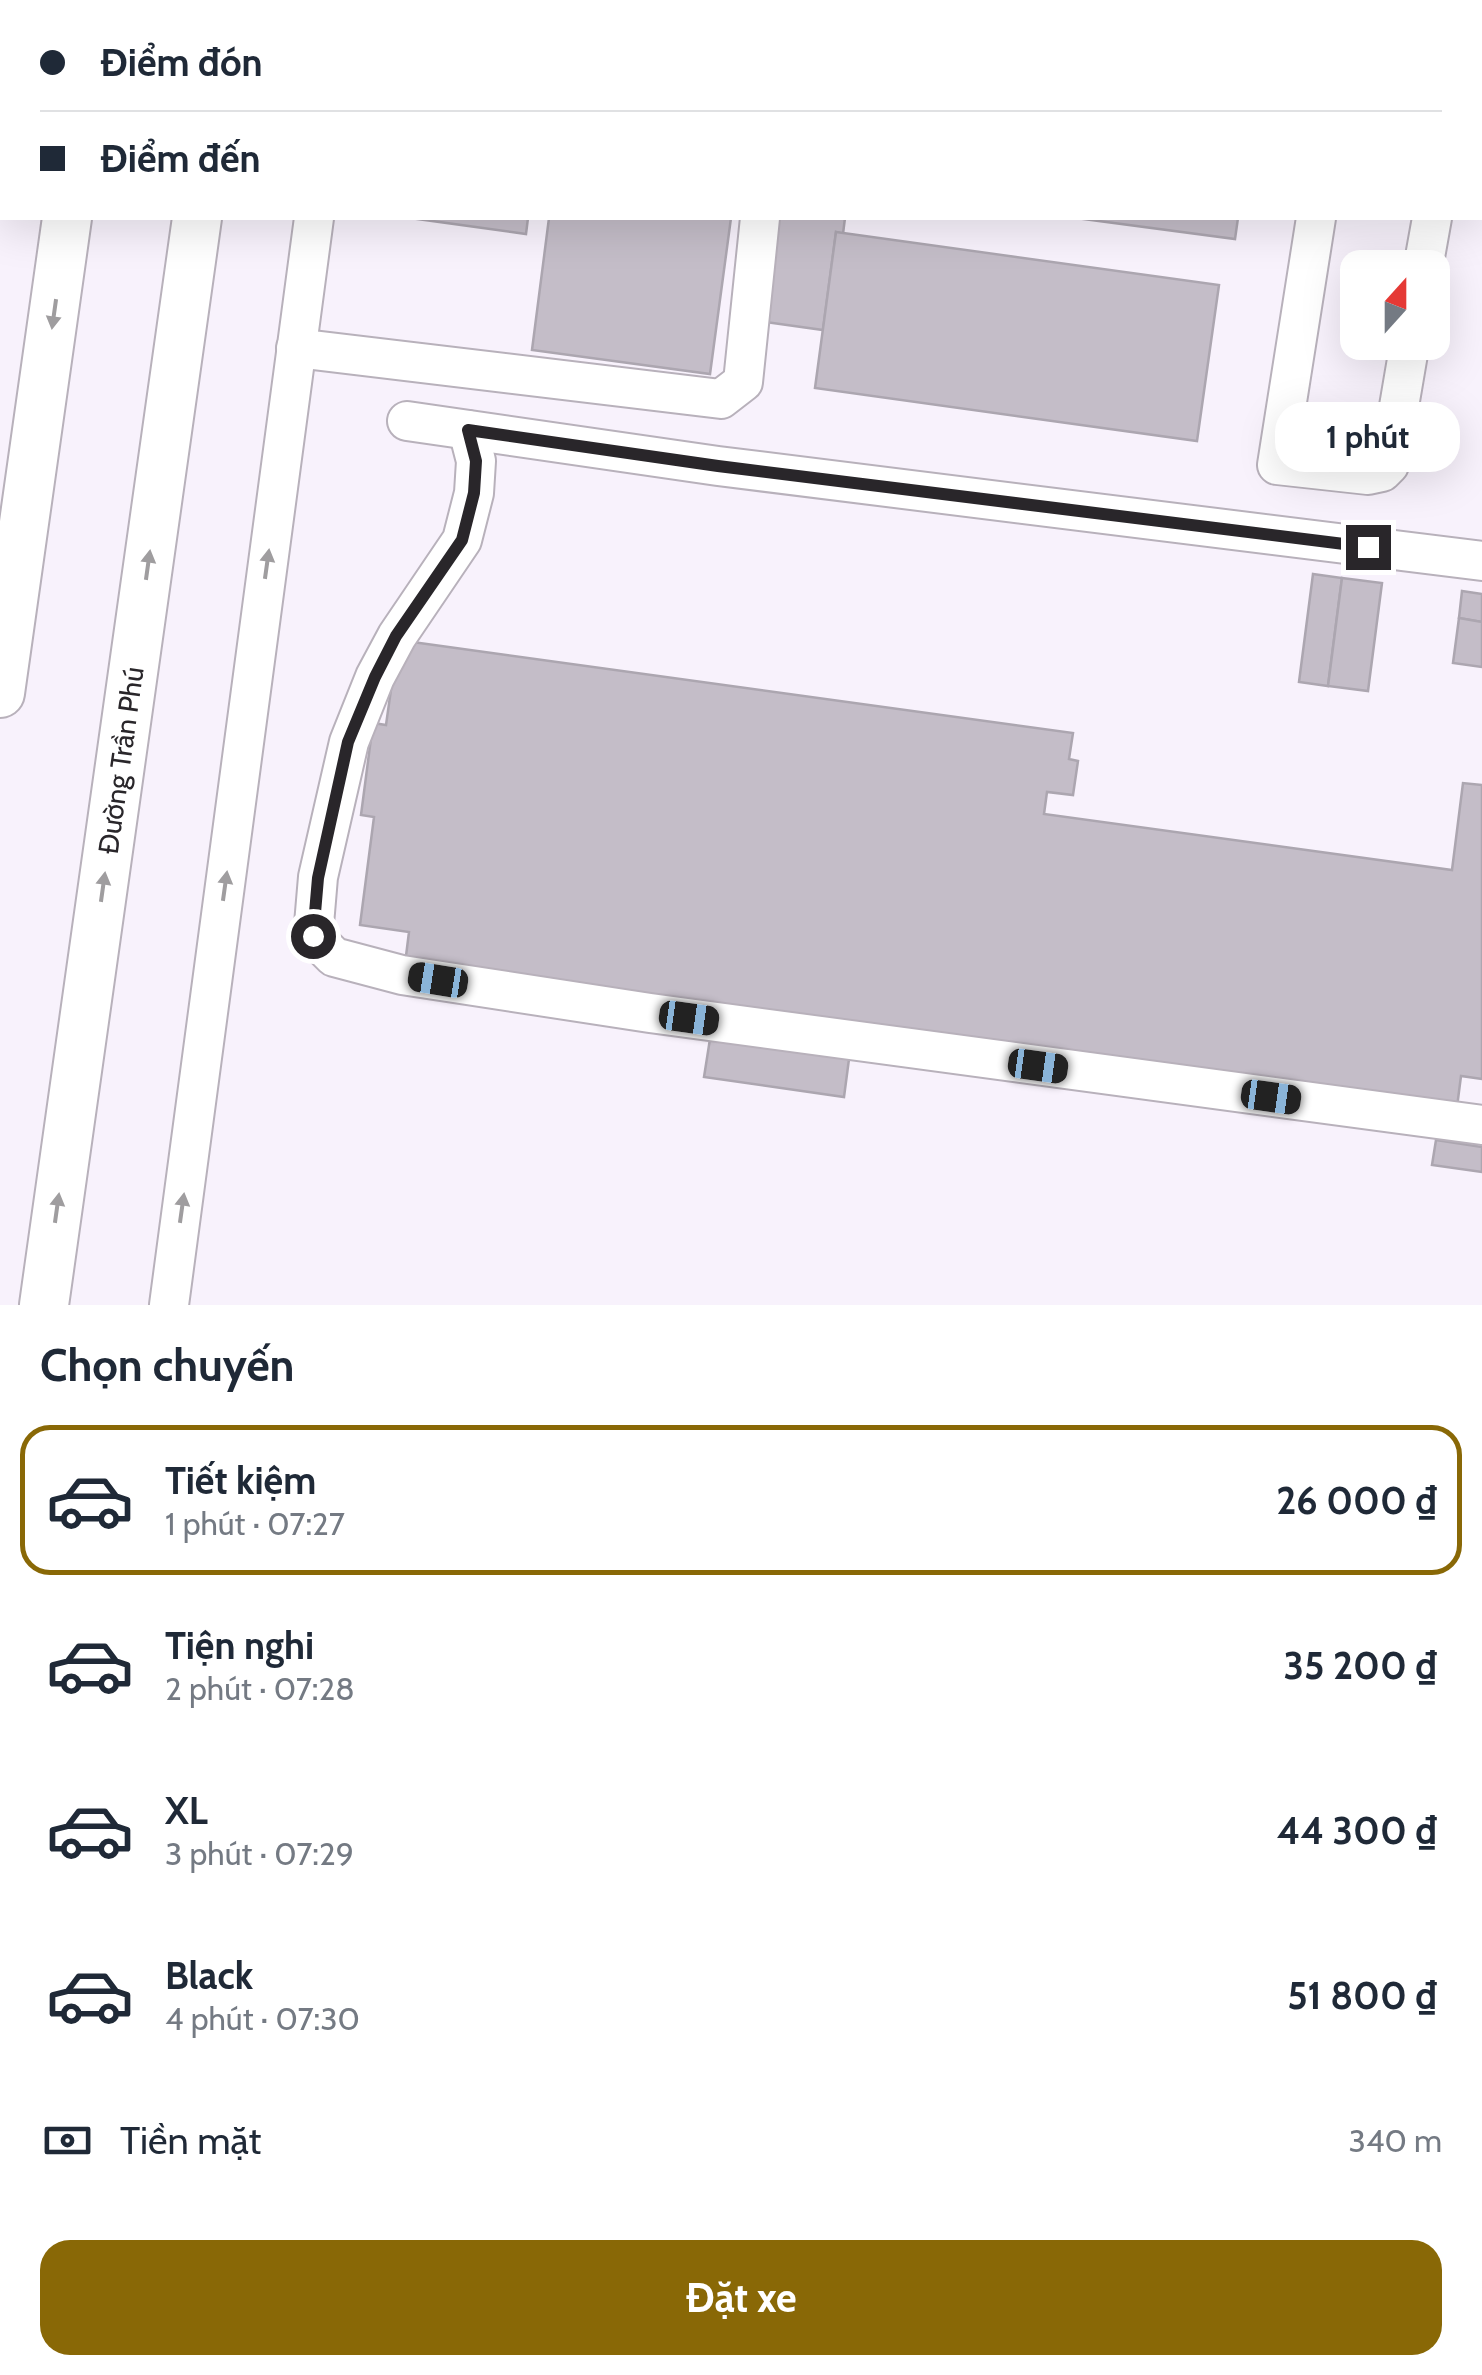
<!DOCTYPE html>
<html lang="vi">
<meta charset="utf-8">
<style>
body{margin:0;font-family:Cabin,sans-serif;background:#f6f6f7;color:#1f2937;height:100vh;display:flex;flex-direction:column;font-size:38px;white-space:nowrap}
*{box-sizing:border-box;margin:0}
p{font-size:32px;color:#747a83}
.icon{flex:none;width:55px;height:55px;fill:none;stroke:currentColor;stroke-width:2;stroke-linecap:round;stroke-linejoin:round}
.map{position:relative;height:1305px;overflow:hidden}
.side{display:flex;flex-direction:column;background:#fff;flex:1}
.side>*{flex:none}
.guide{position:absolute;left:0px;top:0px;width:1482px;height:220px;box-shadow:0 10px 40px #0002;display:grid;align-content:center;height:220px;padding:0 40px;background:#fff}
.needle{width:65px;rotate:21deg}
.controls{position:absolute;left:1340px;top:250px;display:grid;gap:20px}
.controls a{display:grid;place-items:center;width:110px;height:110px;border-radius:20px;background:#fff;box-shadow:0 10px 40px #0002;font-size:50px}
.end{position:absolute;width:45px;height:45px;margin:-22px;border:12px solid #29262a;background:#fff;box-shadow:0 0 0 5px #fff}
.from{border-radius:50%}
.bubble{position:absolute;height:70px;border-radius:30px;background:#fff;box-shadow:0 10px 40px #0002;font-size:32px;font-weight:700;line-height:70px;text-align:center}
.car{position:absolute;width:30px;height:60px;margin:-30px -15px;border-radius:12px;box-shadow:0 0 8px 2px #0007;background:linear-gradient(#222 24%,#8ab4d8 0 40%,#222 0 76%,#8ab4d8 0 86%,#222 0)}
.guide b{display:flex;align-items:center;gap:35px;height:95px;font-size:38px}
.guide b+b{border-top:2px solid #e0e1e3}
.guide i{width:25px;height:25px;background:#1f2937}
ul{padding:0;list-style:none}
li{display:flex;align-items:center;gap:30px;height:150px;margin:0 20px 15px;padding:0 20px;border:5px solid transparent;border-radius:30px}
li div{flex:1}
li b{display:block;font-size:38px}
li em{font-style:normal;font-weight:700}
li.on{border-color:#896806}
li>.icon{width:90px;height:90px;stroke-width:1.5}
h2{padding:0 40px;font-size:45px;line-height:120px}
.pay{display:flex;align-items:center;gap:25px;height:110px;padding:0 40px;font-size:38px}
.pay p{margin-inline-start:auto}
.primary-button{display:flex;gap:20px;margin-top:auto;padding:20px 40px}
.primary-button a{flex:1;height:115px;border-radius:30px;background:#896806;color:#fff;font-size:40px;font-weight:700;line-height:115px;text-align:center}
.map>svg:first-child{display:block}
.building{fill:#c4bdc8;stroke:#aca6b0;stroke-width:2.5}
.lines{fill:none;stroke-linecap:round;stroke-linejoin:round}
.minor-casing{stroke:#b8b1bb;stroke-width:42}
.major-casing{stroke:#b8b1bb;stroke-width:52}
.minor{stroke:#fff;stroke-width:38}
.major{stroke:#fff;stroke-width:48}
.oneway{fill:#9f9d9f}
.route{stroke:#29262a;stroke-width:12}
.labels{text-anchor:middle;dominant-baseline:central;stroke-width:10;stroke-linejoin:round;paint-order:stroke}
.street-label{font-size:28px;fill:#29262a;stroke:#fff}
</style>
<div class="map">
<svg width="1482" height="1305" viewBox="0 0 1482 1305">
<rect width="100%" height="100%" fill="#f8f2fc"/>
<g class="building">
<polygon points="578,0 653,0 671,2 578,2"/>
<polygon points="419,218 528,218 526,234 418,219"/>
<polygon points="549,218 731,218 710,374 532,350"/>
<polygon points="772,218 845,218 843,234 836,232 823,330 758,321"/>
<polygon points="1076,218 1238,218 1235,239"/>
<polygon points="836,232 1219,285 1197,441 815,388"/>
<polygon points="1313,574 1342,578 1328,686 1299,682"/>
<polygon points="1342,578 1382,583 1368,691 1328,686"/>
<polygon points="1462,591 1482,594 1482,622 1459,618"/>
<polygon points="1459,618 1482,622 1482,667 1453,663"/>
<polygon points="398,640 1073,733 1069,759 1078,761 1073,795 1047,792 1044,814 1452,870 1463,783 1482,785 1482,1079 1461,1076 1457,1107 405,964 409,932 360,925 374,817 361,815 373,723 386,725"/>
<polygon points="710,1039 849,1059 844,1097 704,1077"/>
<polygon points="1436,1140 1482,1147 1482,1172 1432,1165"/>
</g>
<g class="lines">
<defs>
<g id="minor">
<polyline points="858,0 876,2"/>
<polyline points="17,2 17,0"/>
<polyline points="342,2 343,0"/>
<polyline points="782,2 782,0"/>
<polyline points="0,126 2,107"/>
<polyline points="1316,218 1277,465 1368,475 1382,472 1389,465 1410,342"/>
<polyline points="1423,268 1432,218"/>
<polyline points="296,348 721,399 743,382 760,218"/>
<polyline points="407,421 718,466 1482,561"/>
<polyline points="468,430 476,461 474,493 462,540 397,636 375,677 349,742 318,877 313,936 334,957 402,975 650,1013 1482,1125"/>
<polyline points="169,1305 314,218"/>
</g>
<g id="major">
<polyline points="98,2 98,0"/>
<polyline points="228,2 228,0"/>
<polyline points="0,693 67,218"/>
<path id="s1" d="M44 1305 197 218"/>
</g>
</defs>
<use href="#minor" class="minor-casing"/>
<use href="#major" class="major-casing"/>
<use href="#minor" class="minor"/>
<use href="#major" class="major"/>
</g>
<defs><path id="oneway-solid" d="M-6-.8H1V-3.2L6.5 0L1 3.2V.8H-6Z" transform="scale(2.5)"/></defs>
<g class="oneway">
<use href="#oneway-solid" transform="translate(54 314) rotate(98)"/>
<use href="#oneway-solid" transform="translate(267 564) rotate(-82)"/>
<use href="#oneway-solid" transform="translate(148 565) rotate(-82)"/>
<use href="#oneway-solid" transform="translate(225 886) rotate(-82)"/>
<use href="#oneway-solid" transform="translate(103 887) rotate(-82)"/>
<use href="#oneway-solid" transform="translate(57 1208) rotate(-82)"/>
<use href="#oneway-solid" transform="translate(182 1208) rotate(-82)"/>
</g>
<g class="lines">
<polyline class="route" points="313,936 318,878 348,742 375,677 396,636 462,540 474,493 476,461 468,430 718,466 1368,547"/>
</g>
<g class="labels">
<g class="street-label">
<text stroke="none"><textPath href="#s1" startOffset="550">Đường Trần Phú</textPath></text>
</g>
</g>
</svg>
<div class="controls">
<a><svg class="needle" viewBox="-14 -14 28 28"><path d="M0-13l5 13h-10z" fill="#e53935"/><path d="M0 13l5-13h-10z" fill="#747a83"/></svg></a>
</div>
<i class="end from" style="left:313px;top:936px"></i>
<i class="end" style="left:1368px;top:547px"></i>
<div class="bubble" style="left:1275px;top:402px;width:185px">1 phút</div>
<i class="car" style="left:438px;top:980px;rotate:279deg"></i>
<i class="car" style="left:689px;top:1018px;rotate:98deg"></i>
<i class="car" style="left:1038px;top:1066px;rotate:98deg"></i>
<i class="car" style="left:1271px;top:1097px;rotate:98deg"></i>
<div class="guide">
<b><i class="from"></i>Điểm đón</b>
<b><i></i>Điểm đến</b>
</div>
</div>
<section class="side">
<h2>Chọn chuyến</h2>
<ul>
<li class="on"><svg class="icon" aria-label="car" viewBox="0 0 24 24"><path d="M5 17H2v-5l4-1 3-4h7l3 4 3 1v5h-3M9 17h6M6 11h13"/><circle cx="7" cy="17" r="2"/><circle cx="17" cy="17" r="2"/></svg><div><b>Tiết kiệm</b><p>1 phút · 07:27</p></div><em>26 000 ₫</em></li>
<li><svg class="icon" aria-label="car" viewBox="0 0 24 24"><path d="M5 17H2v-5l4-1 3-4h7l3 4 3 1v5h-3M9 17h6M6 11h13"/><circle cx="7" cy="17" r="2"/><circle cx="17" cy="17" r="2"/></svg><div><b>Tiện nghi</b><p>2 phút · 07:28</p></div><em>35 200 ₫</em></li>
<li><svg class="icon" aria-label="car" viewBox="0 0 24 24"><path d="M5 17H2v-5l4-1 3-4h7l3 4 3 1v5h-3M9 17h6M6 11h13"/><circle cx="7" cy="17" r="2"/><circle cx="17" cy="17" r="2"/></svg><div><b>XL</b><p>3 phút · 07:29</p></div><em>44 300 ₫</em></li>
<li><svg class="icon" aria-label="car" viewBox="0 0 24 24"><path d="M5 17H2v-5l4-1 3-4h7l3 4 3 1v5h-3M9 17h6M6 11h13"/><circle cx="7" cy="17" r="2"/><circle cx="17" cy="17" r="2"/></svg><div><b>Black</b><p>4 phút · 07:30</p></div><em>51 800 ₫</em></li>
</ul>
<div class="pay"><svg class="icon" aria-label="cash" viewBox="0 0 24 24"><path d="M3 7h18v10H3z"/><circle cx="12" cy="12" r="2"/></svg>Tiền mặt<p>340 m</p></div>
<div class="primary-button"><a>Đặt xe</a></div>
</section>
